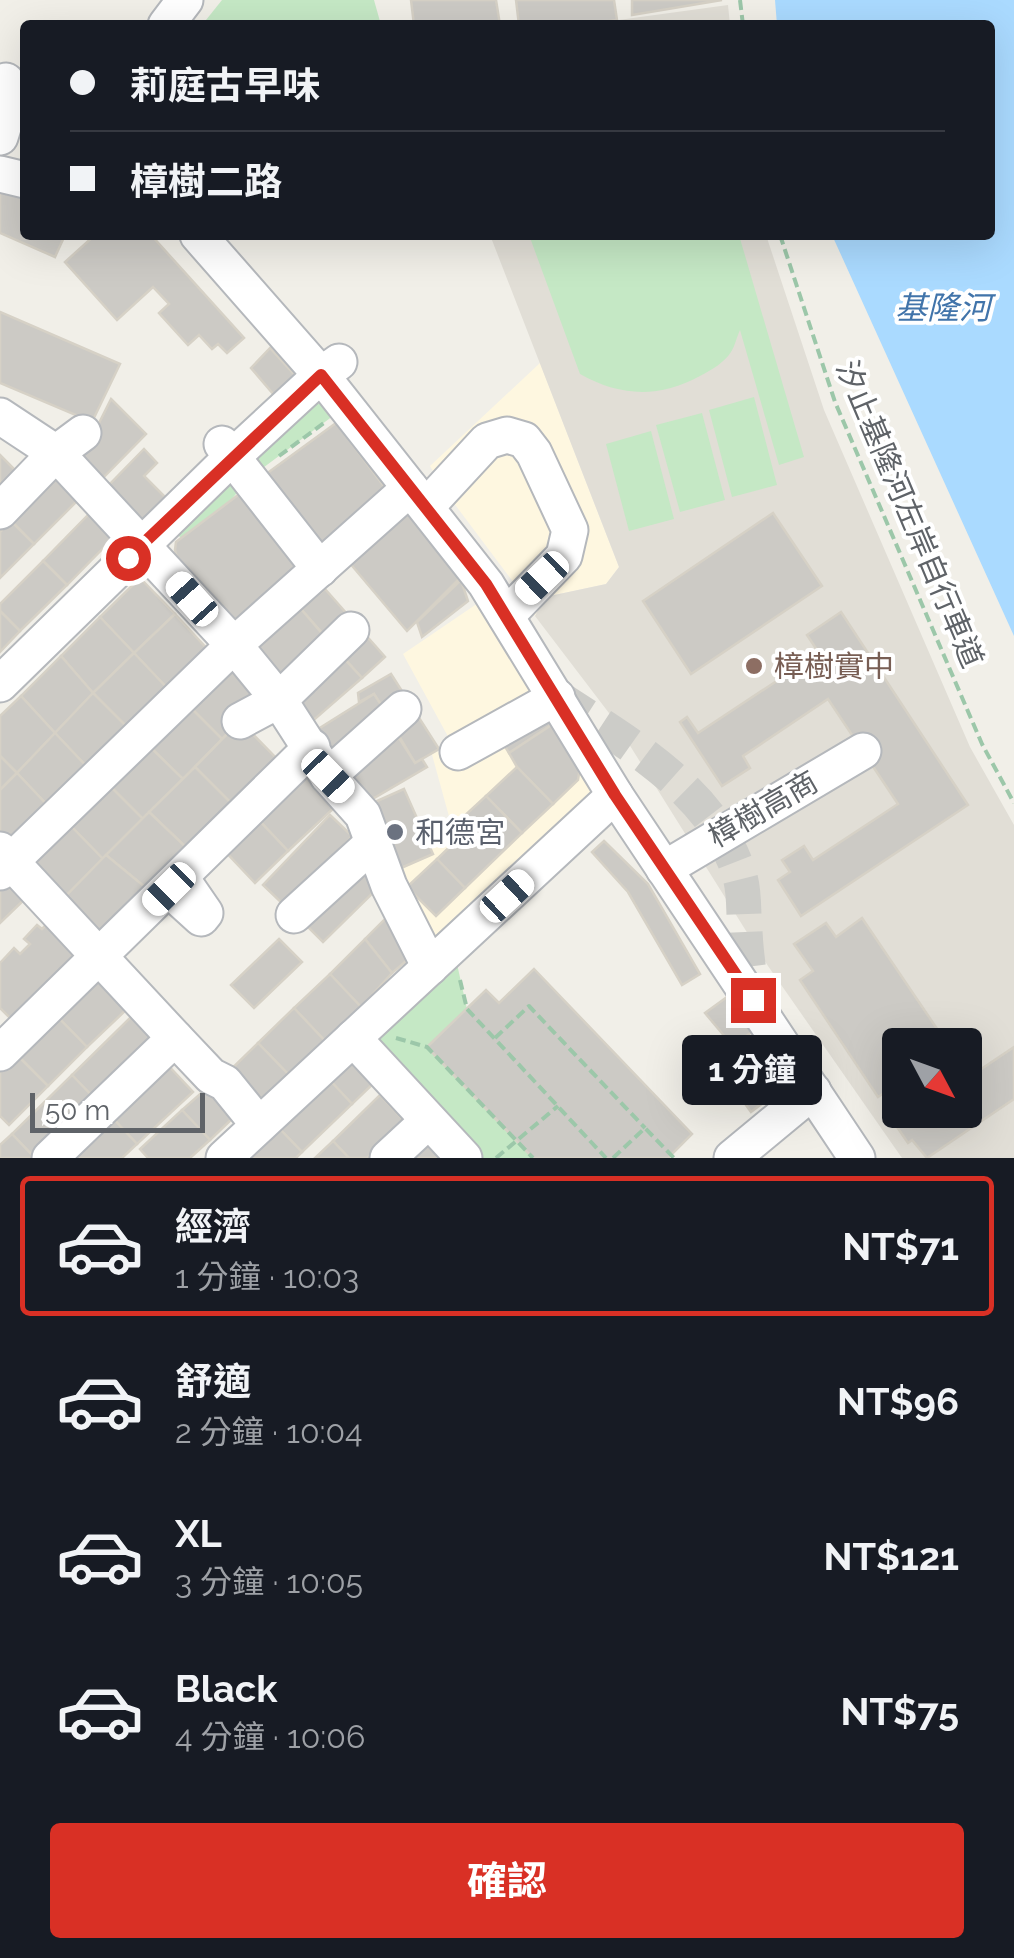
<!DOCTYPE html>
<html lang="zh-TW">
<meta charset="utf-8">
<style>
body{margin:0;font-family:Raleway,"Noto Sans TC",sans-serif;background:#242831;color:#f1f3f6;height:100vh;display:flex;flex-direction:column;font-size:38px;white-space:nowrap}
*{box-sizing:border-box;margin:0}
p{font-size:32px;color:#9ea1a6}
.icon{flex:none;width:55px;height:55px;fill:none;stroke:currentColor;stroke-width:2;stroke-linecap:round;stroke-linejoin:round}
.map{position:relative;height:1158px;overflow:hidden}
.panel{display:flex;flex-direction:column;background:#171b24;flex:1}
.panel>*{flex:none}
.hud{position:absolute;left:20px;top:20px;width:975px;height:220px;border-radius:10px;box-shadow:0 10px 40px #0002;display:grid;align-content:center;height:220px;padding:0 50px;background:#171b24}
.needle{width:65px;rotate:131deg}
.tools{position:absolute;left:882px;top:1028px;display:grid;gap:20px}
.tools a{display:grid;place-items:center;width:100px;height:100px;border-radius:10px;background:#171b24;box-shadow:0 10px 40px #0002;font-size:50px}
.scale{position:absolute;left:30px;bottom:25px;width:175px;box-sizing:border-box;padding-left:10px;border:5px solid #5f6368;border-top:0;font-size:28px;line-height:35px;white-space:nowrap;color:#5f6368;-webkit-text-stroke:8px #fff;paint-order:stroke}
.end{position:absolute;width:45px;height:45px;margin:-22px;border:12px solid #d93025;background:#fff;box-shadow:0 0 0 5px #fff}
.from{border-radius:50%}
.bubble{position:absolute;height:70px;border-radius:10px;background:#171b24;box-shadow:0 10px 40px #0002;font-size:32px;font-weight:700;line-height:70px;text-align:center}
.car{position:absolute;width:30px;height:60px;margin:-30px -15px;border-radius:12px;box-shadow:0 0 8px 2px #0007;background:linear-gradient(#fff 24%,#345 0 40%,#fff 0 76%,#345 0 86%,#fff 0)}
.hud b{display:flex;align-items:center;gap:35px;height:95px;font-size:38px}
.hud b+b{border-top:2px solid #363941}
.hud i{width:25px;height:25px;background:#f1f3f6}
ul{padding:18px 0 0;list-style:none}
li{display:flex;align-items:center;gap:30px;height:140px;margin:0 20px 15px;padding:0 30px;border:5px solid transparent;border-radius:10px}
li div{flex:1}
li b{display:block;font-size:38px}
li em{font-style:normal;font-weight:700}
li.active{border-color:#d93025}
li>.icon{width:90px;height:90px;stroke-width:1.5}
.cta{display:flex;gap:20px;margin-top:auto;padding:20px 50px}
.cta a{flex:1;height:115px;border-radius:10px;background:#d93025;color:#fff;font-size:40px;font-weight:700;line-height:115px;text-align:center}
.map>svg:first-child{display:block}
.commercial{fill:#fef7e0}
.education{fill:#e1ded6;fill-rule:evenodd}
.green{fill:#c5e8c5}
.water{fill:#aadaff}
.building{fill:#cccac5;stroke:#d6d1c6;stroke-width:2.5}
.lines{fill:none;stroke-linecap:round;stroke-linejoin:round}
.minor-tunnel{stroke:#ccccc8;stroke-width:35;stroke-dasharray:35 18;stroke-linecap:butt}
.minor-casing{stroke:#b5b8bc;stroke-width:39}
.path{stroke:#9cc7a9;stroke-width:4;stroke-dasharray:10 5;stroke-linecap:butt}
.minor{stroke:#fff;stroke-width:35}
.route{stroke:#d93025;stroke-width:12}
.education-dot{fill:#8d6e63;stroke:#fff;stroke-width:4}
.worship-dot{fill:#6b7280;stroke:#fff;stroke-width:4}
.labels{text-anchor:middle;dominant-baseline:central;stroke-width:8;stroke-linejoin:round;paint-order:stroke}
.street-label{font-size:30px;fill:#5f6368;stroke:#fff}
.education-label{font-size:30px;fill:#785e54;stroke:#fff;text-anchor:start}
.worship-label{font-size:30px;fill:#5b616d;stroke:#fff;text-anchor:start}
.water-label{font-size:32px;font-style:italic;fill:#4174aa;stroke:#fff}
</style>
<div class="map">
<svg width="1014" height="1158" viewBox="0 0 1014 1158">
<rect width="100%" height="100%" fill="#f1efe8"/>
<g class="commercial">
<polygon points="540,363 619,567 606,584 545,597 535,616 523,595 444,490 430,466"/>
<polygon points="484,599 603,794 433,951 395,877 450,820 431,751 457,753 403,654"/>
</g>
<g class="education">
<polygon points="728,5 730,25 582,25"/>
<path d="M490 235H766L824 410 970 747 1014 825V1158H902L768 966 612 717 535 616 545 597 606 584 619 567ZM900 1045H965V1110H900Z"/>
</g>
<g class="green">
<polygon points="222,0 374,0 381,25 202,25"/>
<path d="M529 235H739L804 457 779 465 740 330C737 336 735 346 731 352 724 363 711 370 700 376 659 398 621 397 580 374Z"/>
<polygon points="754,397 777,485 732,497 709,410"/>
<polygon points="313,404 322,404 337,413 248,479 190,551 174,529"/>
<polygon points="702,413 725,500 680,512 656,425"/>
<polygon points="651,431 674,519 629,531 606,444"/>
<polygon points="453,946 467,1009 427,1047 533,1158 479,1158 363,1029"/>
</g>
<polygon class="water" points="775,0 1014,0 1014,636 832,235 990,235 990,25 777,25"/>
<g class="building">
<polygon points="411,0 496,0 500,25 414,25"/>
<polygon points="516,0 614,0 617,20 582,25 519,25"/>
<polygon points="632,0 722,0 632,15"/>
<polygon points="0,174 25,180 25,235 65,235 55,257 0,233"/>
<polygon points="95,235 151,235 244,338 227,353 218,344 212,349 199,335 188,345 159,313 169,304 153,287 117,320 65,262"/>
<polygon points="0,312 120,364 92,422 0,383"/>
<polygon points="270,348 301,382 280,402 251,368"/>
<polygon points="111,399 146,434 98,483 67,449 92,437"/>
<polygon points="336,423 392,497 321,559 258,480"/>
<polygon points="144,449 157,463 144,476 168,500 140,527 105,489"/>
<polygon points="0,455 17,472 0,489"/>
<polygon points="59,472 82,496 34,544 11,521"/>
<polygon points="242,492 303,568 237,625 177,558 175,550 176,542"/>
<polygon points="414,503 467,571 407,631 348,561"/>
<polygon points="773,513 822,586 691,674 643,601"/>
<polygon points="89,514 113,538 67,585 43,561"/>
<polygon points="11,521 34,544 0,578 0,532"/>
<polygon points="43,561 67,585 20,631 0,611 0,604"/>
<polygon points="140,578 175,614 134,653 100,617"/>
<polygon points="461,580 468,601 422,637 417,622"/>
<polygon points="325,589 385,657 362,678 301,609"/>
<polygon points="301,609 325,637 274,682 250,655"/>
<polygon points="0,611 20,631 0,652"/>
<polygon points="841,612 968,805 801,916 778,880 790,872 782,860 804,846 813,860 898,804 828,699 743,756 750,768 722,786 680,722 687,717 698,733 819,653 807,635"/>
<polygon points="175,614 209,651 169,690 134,653"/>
<polygon points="100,617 134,653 93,693 61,656"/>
<polygon points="338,652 362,678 309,724 286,698"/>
<polygon points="134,653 169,690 130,730 93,693"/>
<polygon points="61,656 93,693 55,733 21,696"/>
<polygon points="228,665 262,699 222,739 188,705"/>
<polygon points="391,674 439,749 415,763 374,694 359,702 358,693"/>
<polygon points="93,693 130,730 90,770 55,733"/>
<polygon points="374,694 394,724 331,764 315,731"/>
<polygon points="21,696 55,733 17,773 0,756 0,716"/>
<polygon points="188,705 222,739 183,779 148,745"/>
<polygon points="539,705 553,724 509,753 498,735"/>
<polygon points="240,721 280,762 235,807 195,767"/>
<polygon points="553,724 580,767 578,780 553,804 517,767 509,753"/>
<polygon points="55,733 90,770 51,809 17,773"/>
<polygon points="399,738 415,763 422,759 427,767 362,805 340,777"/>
<polygon points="148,745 183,779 143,819 109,785"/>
<polygon points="0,756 17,773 0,790"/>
<polygon points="195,767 235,807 191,852 149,812"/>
<polygon points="517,767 553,804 522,833 486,796"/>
<polygon points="301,771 335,807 288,851 254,815"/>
<polygon points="17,773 51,809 12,849 0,837 0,790"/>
<polygon points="109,785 143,819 103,859 69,824"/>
<polygon points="404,789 433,854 385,875 357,810"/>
<polygon points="486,796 522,833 465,888 437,859 461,836 461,819"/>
<polygon points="149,812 191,852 151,892 106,855"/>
<polygon points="254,815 288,851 255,883 221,847"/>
<polygon points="330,815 352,836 285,906 263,885"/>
<polygon points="69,824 103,859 61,901 26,868"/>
<polygon points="604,841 648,884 700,974 682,985 628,892 592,852"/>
<polygon points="106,855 151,892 101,941 61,901"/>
<polygon points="360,856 385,881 323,942 298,917"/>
<polygon points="437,859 465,888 436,916 407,887"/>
<polygon points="0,870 29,895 0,923"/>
<polygon points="391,913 412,956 392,973 365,939"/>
<polygon points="54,917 83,945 12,1020 0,1008 0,963 14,948 20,954 30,944 24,939 37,925 42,929"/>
<polygon points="862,918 948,1045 900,1045 900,1105 890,1089 878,1097 800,980 813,971 794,944 826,923 836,937"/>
<polygon points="279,939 302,962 254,1008 231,985"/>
<polygon points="365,939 392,973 361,1007 330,974"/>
<polygon points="534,969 692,1134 668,1158 533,1158 427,1047 486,990 499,1003"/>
<polygon points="93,974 127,1009 87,1047 54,1013"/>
<polygon points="330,974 361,1007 325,1041 294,1008"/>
<polygon points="727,997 752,1032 732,1045 705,1013"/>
<polygon points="294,1008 325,1041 289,1075 258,1043"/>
<polygon points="54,1013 87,1047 48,1086 14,1052"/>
<polygon points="132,1016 155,1040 95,1099 72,1075"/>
<polygon points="258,1043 289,1075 249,1115 218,1082"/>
<polygon points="1014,1047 1014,1099 927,1158 912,1140 908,1143 895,1124 907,1116 904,1110 965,1110 965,1080"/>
<polygon points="14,1052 48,1086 9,1125 0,1116 0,1066"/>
<polygon points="765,1053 788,1084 751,1112 728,1080"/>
<polygon points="344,1060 360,1063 376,1081 352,1104 326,1076"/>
<polygon points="164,1061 193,1092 137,1144 108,1113"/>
<polygon points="72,1075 95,1099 35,1158 12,1134"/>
<polygon points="326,1076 352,1104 302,1152 276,1125"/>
<polygon points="207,1088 234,1117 210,1140 182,1110"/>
<polygon points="380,1095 405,1122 367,1158 349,1158 333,1141"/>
<polygon points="182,1110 210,1140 190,1158 148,1158 140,1149"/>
<polygon points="108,1113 137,1144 122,1158 60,1158"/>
<polygon points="276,1125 302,1152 296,1158 241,1158"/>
<polygon points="12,1134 35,1158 0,1158 0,1145"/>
<polygon points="424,1136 446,1158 399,1158"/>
<polygon points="333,1141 349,1158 315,1158"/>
</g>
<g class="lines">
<path class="minor-tunnel" d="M557 697C626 742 716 792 740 877 745 894 743 914 745 931 746 955 750 978 753 1001"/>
<defs>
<g id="minor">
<polyline points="166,25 185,0"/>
<polyline points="0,137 5,121 6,81"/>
<polyline points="0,174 25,180"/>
<polyline points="198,235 321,375 486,584 615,795 857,1158"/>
<polyline points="0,416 56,453 234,645 279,700 328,776 363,815 389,886 430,967"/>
<polyline points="222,444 320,569"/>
<polyline points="426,507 487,441 507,435 524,440 534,453 570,530 564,556 506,616"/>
<polyline points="0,511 56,453 83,433"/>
<polyline points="0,684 231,458 321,375 339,362"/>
<polyline points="240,721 279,700 351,630"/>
<polyline points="458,752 557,697"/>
<polyline points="328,776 403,709"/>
<polyline points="0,850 175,1038 211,1076 225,1083 259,1125"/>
<polyline points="664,869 863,751"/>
<polyline points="0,872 234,645 410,488"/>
<polyline points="169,889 201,918 205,913 183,881"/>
<polyline points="294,915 373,843"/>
<polyline points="353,1038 464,1158"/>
<polyline points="0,1053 312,747"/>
<polyline points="50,1158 175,1038"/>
<polyline points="224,1158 615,795"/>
<polyline points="388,1158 428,1121"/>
<polyline points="732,1158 813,1091"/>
</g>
</defs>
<use href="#minor" class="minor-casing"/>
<g class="path">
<polyline points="740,0 743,25"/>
<polyline points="780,235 835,402 982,744 1014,803"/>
<polyline points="279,456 324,423"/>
<polyline points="460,980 467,1009 606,1158"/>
<polyline points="396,1038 427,1047 533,1158"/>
<polyline points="495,1038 529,1006 645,1128"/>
<polyline points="496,1158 558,1106"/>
<polyline points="613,1158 645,1128 674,1158"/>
</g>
<use href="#minor" class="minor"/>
</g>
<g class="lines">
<polyline class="route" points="128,558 321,375 486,584 615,795 753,1000"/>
</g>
<circle class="education-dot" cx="754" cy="666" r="10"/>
<circle class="worship-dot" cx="395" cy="832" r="10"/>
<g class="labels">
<g class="street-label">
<text transform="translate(910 514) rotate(67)">汐止基隆河左岸自行車道</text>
<text transform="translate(763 809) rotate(-30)">樟樹高商</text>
</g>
<g class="education-label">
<text x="774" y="666">樟樹實中</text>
</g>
<g class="worship-label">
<text x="415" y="832">和德宮</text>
</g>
<g class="water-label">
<text x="943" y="307">基隆河</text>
</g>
</g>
</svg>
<div class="tools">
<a><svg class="needle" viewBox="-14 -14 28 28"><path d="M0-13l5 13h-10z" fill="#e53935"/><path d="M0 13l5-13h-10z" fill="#9ea1a6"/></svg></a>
</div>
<div class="scale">50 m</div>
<i class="end from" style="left:128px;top:558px"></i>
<i class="end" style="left:753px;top:1000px"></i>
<div class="bubble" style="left:682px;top:1035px;width:140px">1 分鐘</div>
<i class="car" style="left:542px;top:578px;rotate:226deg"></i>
<i class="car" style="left:192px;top:599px;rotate:318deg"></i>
<i class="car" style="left:328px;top:776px;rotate:136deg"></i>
<i class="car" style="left:169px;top:889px;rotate:225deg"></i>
<i class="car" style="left:507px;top:896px;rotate:47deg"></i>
<div class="hud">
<b><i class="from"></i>莉庭古早味</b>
<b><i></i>樟樹二路</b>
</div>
</div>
<section class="panel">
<ul>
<li class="active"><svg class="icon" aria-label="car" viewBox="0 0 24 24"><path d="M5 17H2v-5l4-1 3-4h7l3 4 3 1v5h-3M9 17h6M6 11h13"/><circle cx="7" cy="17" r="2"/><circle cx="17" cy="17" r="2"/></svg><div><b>經濟</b><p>1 分鐘 · 10:03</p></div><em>NT$71</em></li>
<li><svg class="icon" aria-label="car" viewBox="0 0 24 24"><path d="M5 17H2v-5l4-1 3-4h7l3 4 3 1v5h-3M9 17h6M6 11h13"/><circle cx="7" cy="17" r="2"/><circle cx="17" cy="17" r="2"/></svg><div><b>舒適</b><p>2 分鐘 · 10:04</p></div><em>NT$96</em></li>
<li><svg class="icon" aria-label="car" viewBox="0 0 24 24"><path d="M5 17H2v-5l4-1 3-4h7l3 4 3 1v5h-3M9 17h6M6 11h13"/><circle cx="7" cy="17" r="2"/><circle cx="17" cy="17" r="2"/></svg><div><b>XL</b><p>3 分鐘 · 10:05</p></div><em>NT$121</em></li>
<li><svg class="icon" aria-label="car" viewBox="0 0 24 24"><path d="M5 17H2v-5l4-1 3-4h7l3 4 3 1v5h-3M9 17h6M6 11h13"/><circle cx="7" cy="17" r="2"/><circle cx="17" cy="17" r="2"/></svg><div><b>Black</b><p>4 分鐘 · 10:06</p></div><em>NT$75</em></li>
</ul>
<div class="cta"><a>確認</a></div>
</section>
